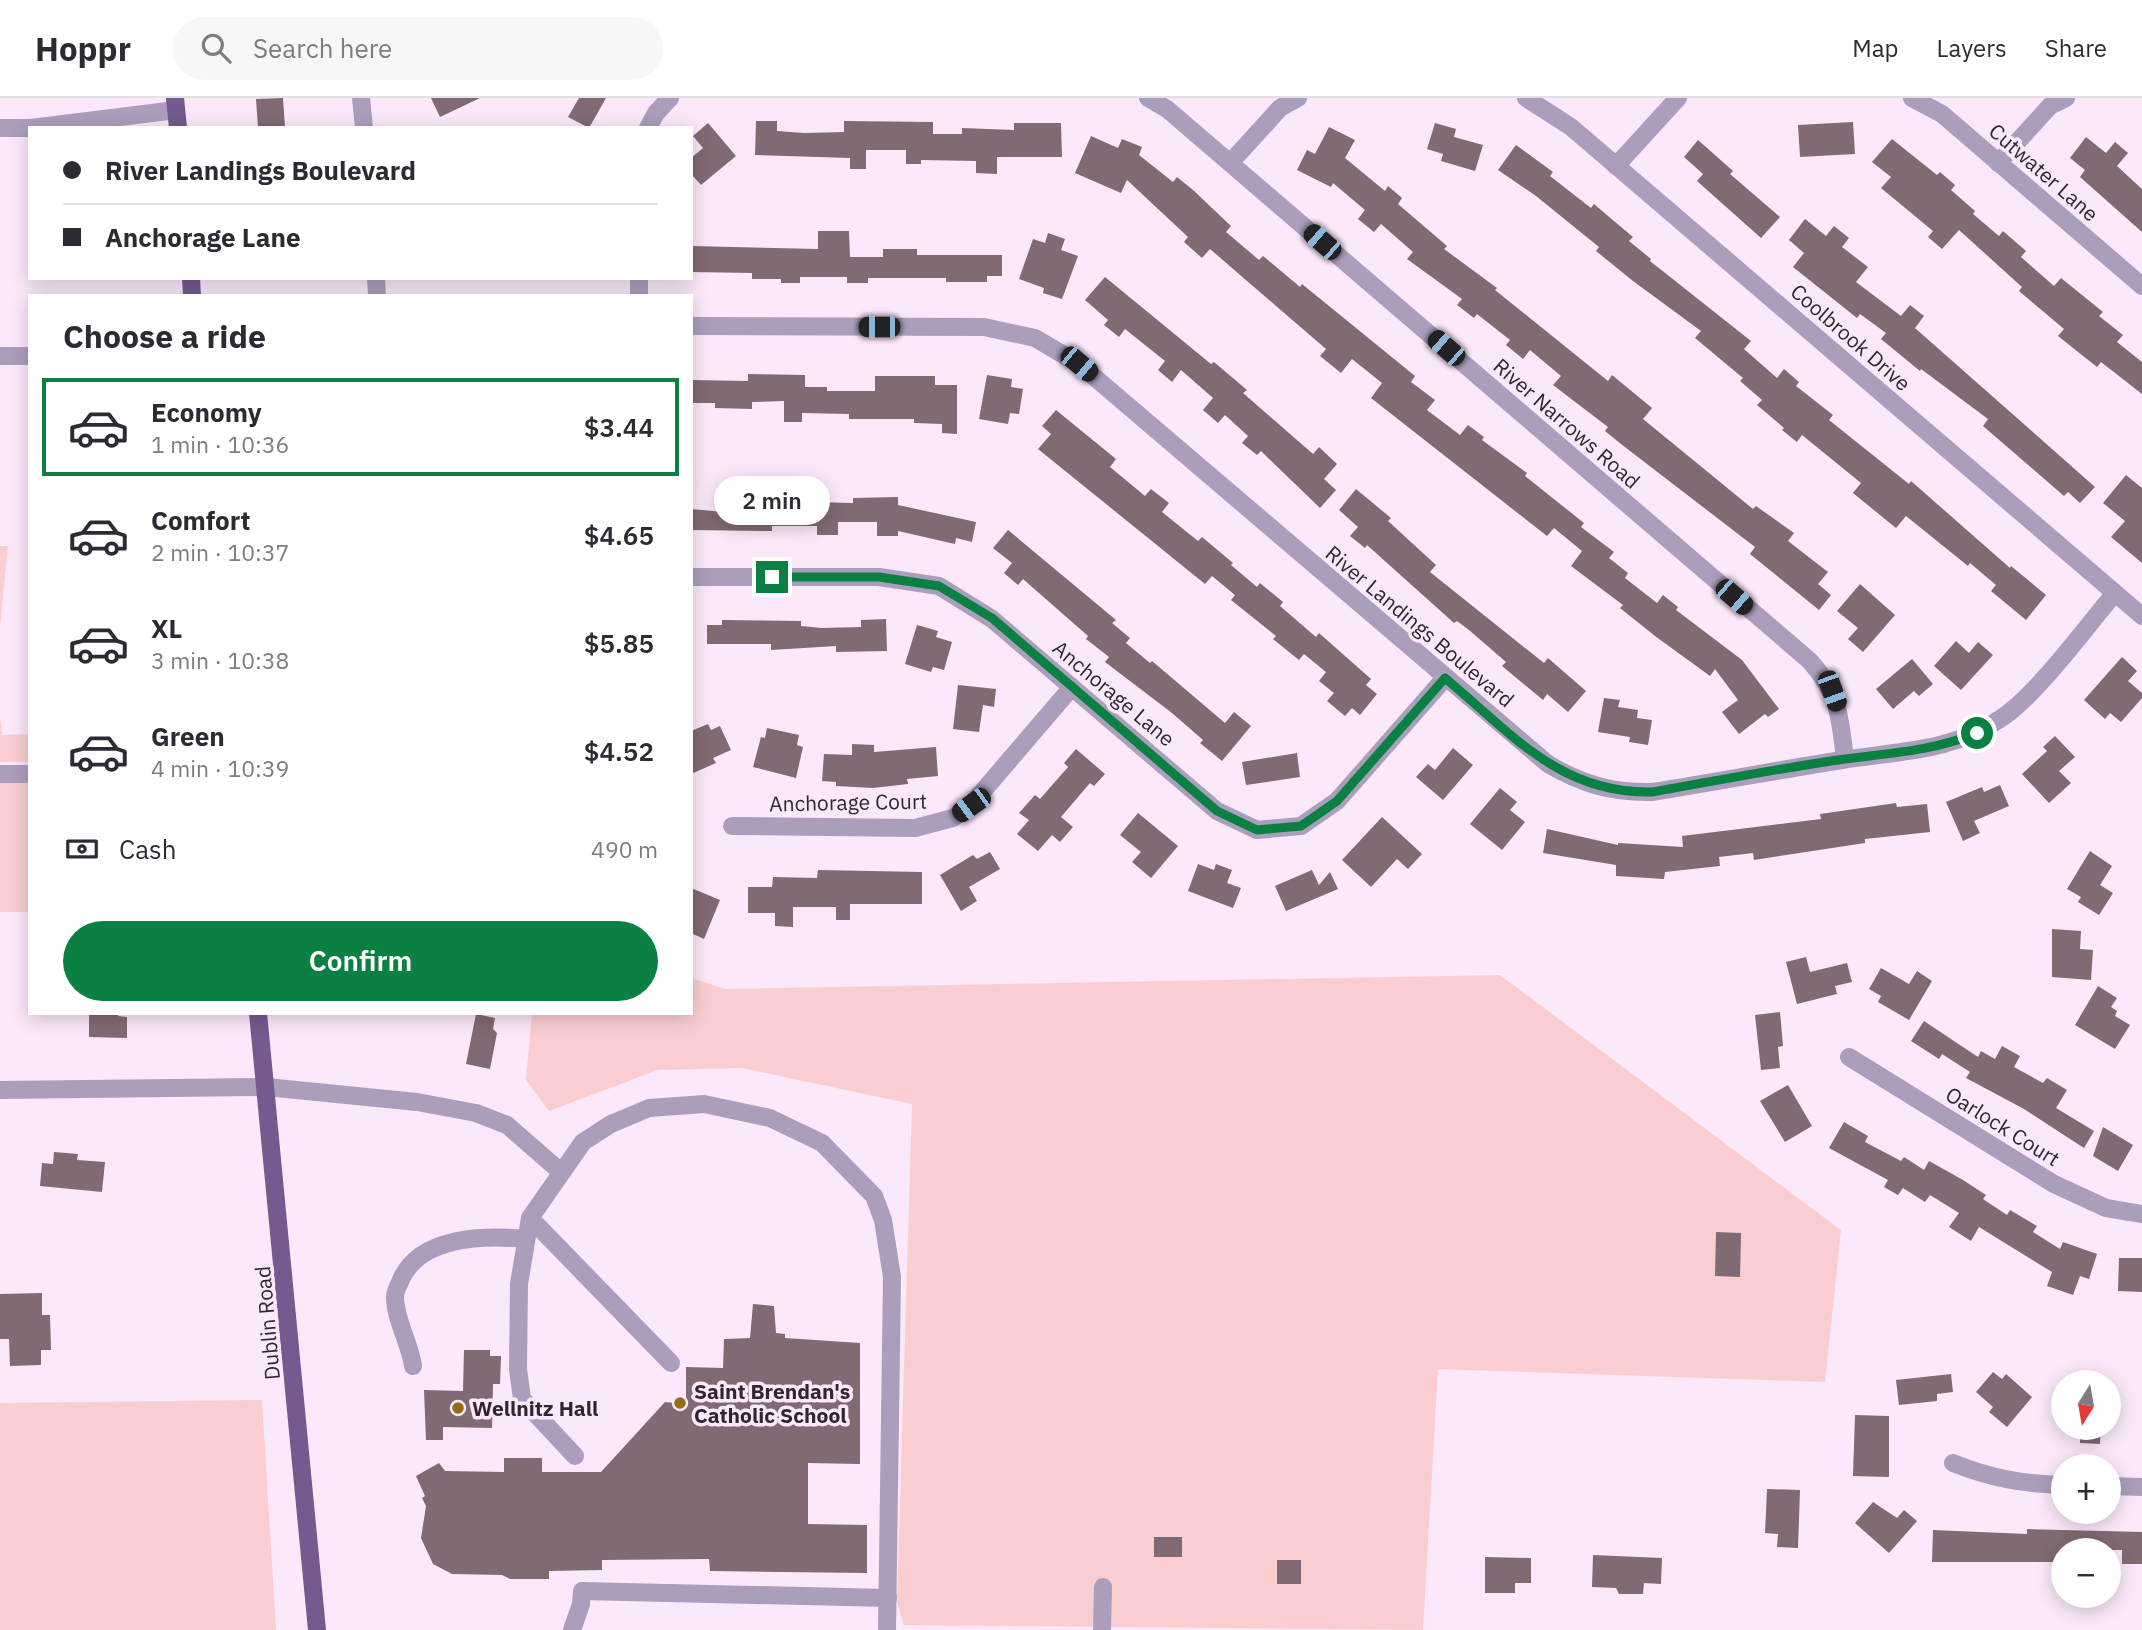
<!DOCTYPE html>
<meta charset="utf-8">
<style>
body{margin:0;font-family:"IBM Plex Sans",sans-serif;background:#f7f7f7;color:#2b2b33;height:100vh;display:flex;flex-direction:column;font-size:26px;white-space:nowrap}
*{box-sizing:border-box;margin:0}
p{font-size:23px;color:#7c7c81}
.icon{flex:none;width:38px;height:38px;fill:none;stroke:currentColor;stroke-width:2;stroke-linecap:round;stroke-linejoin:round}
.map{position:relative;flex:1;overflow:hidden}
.side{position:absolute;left:28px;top:196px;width:665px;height:721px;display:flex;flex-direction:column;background:#fff;border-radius:0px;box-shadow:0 4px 18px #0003}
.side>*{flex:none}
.hud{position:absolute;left:28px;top:28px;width:665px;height:154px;border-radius:0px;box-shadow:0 4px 18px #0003;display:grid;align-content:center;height:154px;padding:0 35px;background:#fff}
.needle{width:46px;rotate:191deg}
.buttons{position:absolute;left:2051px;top:1272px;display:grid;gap:14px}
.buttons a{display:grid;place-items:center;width:70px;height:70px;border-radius:50%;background:#fff;box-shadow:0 4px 18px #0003;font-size:35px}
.end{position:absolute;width:32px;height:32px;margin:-16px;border:9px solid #0b8043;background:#fff;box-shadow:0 0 0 4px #fff}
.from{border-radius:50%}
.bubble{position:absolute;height:49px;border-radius:24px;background:#fff;box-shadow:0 4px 18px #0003;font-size:23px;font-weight:600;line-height:49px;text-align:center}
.car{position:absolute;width:21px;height:42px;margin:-21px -10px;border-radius:9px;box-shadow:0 0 5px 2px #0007;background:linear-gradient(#222 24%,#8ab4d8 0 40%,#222 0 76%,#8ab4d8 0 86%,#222 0)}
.hud b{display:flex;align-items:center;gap:24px;height:66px;font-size:26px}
.hud b+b{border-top:2px solid #e1e1e2}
.hud i{width:18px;height:18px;background:#2b2b33}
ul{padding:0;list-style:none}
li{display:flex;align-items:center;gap:21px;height:98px;margin:0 14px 10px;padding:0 21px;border:4px solid transparent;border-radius:0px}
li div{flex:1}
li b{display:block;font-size:26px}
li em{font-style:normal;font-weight:600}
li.active{border-color:#0b8043}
li>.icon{width:63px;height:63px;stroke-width:1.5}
h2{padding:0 35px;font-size:32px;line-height:84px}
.pay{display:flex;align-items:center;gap:18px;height:77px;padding:0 35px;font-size:26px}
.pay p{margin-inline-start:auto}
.button{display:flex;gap:14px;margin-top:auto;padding:14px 35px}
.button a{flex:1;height:80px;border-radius:42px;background:#0b8043;color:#fff;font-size:28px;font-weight:600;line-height:80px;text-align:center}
header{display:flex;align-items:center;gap:42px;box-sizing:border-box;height:98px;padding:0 35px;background:#fff;border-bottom:2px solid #e1e1e2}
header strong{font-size:33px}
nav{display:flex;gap:38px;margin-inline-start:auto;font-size:24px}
.search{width:490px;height:63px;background:#f7f7f7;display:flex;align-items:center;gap:18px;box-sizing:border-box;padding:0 24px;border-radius:38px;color:#7c7c81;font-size:26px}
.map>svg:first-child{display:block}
.green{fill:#faced1}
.building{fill:#806a73}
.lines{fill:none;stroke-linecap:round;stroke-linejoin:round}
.minor{stroke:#ab9ebc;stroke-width:18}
.major{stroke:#745a8f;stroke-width:18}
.route{stroke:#0b8043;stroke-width:9}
.poi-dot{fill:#936c14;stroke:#fbe8fa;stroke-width:2.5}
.labels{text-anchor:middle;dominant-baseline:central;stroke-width:7;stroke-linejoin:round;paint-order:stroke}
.street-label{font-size:21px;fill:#2e272d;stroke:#fbe8fa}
.poi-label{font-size:21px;font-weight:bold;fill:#2e272d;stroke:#fbe8fa;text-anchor:start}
</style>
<header>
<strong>Hoppr</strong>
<div class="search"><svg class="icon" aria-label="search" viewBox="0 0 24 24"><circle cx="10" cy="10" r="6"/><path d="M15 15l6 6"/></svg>Search here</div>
<nav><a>Map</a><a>Layers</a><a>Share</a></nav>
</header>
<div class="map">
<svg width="2142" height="1532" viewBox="0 0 2142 1532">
<rect width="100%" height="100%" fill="#fbe8fa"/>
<g class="green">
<polygon points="0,448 8,448 0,529"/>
<polygon points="0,618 2,637 30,636 30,664 0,664"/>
<rect x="0" y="685" width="30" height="129"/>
<polygon points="1500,877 1841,1132 1825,1284 1438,1271 1423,1532 904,1527 897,1504 912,1006 742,970 658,972 549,1013 526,982 532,915 691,915 691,880 726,891"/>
<polygon points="262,1302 276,1532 0,1532 0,1305"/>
</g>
<g class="building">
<polygon points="283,0 285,30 258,30 256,1"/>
<polygon points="431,0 480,0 440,19"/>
<polygon points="579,0 606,0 589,30 568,19"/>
<polygon points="756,23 777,23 777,33 804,35 844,34 844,23 933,24 933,36 962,36 962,30 1014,32 1014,25 1061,25 1062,59 997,59 997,76 976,75 976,63 921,62 921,66 906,66 906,52 866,52 866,71 850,71 850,60 755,57"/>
<polygon points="1853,24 1855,56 1800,59 1798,27"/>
<polygon points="708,25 736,58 701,87 691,76 691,60 703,50 693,38"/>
<polygon points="1435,25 1456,31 1454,39 1483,47 1475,73 1441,63 1443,56 1427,51"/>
<polygon points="1329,29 1355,42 1345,60 1385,93 1388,88 1402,100 1398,106 1447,148 1444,151 1497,190 1495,192 1608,283 1612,277 1652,310 1643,321 1753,411 1756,408 1794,435 1788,443 1828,474 1818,486 1831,497 1819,512 1750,456 1755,449 1621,346 1605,333 1608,329 1553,287 1561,278 1530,252 1523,261 1506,247 1510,242 1477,216 1474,220 1457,207 1462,201 1407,161 1413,154 1381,126 1374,134 1358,121 1365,112 1333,85 1331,89 1297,72 1307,52 1315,56"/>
<polygon points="1091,38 1118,50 1122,41 1142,49 1139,57 1173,84 1177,79 1193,92 1231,128 1226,134 1259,162 1263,158 1300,189 1302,186 1415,278 1411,284 1435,302 1427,312 1460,337 1468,327 1484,339 1482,342 1527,375 1525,378 1584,425 1581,429 1614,454 1609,460 1628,475 1625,480 1657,505 1663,497 1678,509 1676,512 1742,562 1779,611 1768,619 1765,616 1739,636 1722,614 1738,602 1715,571 1710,578 1655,538 1620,510 1623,507 1571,468 1582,453 1554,430 1547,438 1371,300 1382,285 1352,261 1341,275 1320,258 1326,251 1210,151 1202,160 1184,144 1188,139 1127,82 1121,95 1075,75"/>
<polygon points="2086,39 2106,55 2115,44 2128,55 2117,68 2142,91 2142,134 2080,79 2085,72 2070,60"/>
<polygon points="1892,41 1937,77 1940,74 1955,87 1951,92 1975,113 1973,116 1999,138 2003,133 2026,153 2021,159 2054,188 2061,180 2103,214 2099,218 2123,237 2117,244 2142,264 2142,296 2101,264 2097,269 2058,238 2064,231 2019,193 2022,189 1959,132 1942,151 1928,139 1933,133 1881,90 1891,79 1872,64"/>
<polygon points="1698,42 1733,73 1730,76 1780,119 1761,140 1697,83 1703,76 1684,59"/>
<polygon points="1516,47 1553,74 1550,78 1591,110 1594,106 1608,118 1633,139 1629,143 1651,161 1650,163 1751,243 1744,251 1777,280 1784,271 1799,284 1796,288 1833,317 1829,322 1909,386 1911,383 2010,470 2011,468 2046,497 2026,522 1991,493 1996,487 1970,465 1968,468 1906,418 1896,430 1853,395 1861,385 1802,337 1797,344 1782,332 1784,330 1757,307 1762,302 1740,283 1743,280 1695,240 1701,233 1633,183 1596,153 1599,149 1536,98 1498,72"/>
<polygon points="1805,121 1826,138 1834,128 1849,140 1842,149 1868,169 1856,184 1901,218 1910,207 1924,218 1915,230 2095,389 2080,405 2068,394 2064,398 1983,328 1988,321 1921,271 1920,273 1881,241 1886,235 1860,216 1857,220 1793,169 1804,155 1789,142"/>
<polygon points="818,133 849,133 850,159 883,159 883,151 917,151 917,157 1002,157 1002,178 987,178 987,184 946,184 946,180 868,180 868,185 847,185 847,179 800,179 800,185 781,185 781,181 752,181 752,175 691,174 691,148 818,151"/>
<polygon points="1048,135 1065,141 1061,152 1078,158 1062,201 1043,195 1044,190 1019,181 1033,141 1045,145"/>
<polygon points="1105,179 1211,266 1214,264 1247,292 1243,295 1313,356 1319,349 1337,366 1324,381 1336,392 1320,410 1261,353 1257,357 1242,345 1248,338 1225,317 1218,325 1203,312 1213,300 1181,272 1172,284 1158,272 1165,263 1125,231 1119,239 1104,227 1108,222 1085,202"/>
<polygon points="748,276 805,277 805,289 827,289 827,293 875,293 875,278 935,278 935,287 957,287 957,336 942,335 942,326 914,325 914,321 849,321 849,316 802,315 802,324 784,324 784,303 752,304 752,311 715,310 715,305 691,305 691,282 748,283"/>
<polygon points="987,277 1012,281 1011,289 1023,291 1019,316 1010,315 1008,326 979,321"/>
<polygon points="1056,312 1116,361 1110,369 1145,398 1151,391 1169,405 1162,414 1198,443 1202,439 1233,465 1231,467 1257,489 1260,485 1283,504 1280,508 1316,539 1319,535 1371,581 1366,587 1377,596 1360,617 1352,610 1345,618 1327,603 1334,595 1319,583 1326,574 1304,556 1299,562 1273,541 1276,538 1231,502 1235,497 1212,478 1205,486 1038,351 1051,336 1042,328"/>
<polygon points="2126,377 2142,390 2142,465 2111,439 2125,423 2103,405"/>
<polygon points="749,389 772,389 772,403 853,405 853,400 898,399 898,407 976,424 972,444 956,440 955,446 898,433 898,438 877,438 877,424 838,424 838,437 817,437 817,428 772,428 772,433 691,432 691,411 724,414 724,403 749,403"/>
<polygon points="1356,391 1391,420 1388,423 1436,467 1430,474 1544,565 1548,560 1586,593 1568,614 1547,596 1543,602 1502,568 1506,564 1469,532 1457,523 1454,525 1367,447 1365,450 1350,438 1358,429 1339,412"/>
<polygon points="1008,432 1116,522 1112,525 1130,540 1126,545 1150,565 1152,563 1225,625 1234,614 1251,628 1222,663 1200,645 1203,642 1172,615 1105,564 1109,559 1086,541 1088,538 1023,481 1018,487 1004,475 1012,465 993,450"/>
<polygon points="1860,486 1895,517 1863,554 1848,541 1858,530 1837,513"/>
<polygon points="886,521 887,553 836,554 836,548 771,552 771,546 707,546 707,527 722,527 722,522 801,523 801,528 822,530 861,529 861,522"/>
<polygon points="917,527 938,533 936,539 952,544 944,572 933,569 931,574 905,566"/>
<polygon points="1956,543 1969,555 1978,544 1993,557 1961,592 1934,568"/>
<polygon points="2122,559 2137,573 2128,583 2142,595 2142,600 2121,624 2110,615 2105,621 2084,602"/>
<polygon points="1912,561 1933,586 1919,598 1914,593 1893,611 1876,591"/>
<polygon points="958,587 996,591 994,609 983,607 979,634 953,631"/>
<polygon points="1604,600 1620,602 1618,609 1638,612 1637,620 1652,622 1648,647 1629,644 1630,639 1598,634"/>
<polygon points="708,626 711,632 720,628 731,652 713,660 716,665 691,676 691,633"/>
<polygon points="767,630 799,637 797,647 803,649 796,680 753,669 761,639 765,640"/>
<polygon points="2055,638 2075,659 2059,673 2071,685 2049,705 2022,676 2047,653 2043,649"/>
<polygon points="852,646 874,647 874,654 936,649 938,678 907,681 908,686 873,690 836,688 836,684 822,683 824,656 852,657"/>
<polygon points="1453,650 1473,667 1443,702 1416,679 1428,666 1435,672"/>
<polygon points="1076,651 1105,676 1094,688 1090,685 1061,719 1073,729 1060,744 1052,737 1038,753 1017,736 1029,722 1019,715 1035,697 1040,701 1068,669 1064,665"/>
<polygon points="1297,655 1300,679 1246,687 1242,664"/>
<polygon points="2000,687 2009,708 1974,723 1980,735 1963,743 1946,704 1982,689 1984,694"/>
<polygon points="1500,690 1517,704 1510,712 1525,724 1502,752 1470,726"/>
<polygon points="1896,705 1897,709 1927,706 1930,734 1865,741 1865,745 1754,762 1753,755 1719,759 1720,768 1665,774 1664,781 1616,778 1616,767 1543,755 1547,731 1618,747 1618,745 1683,749 1682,738 1821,721 1820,716"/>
<polygon points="1138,715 1178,748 1151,780 1132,764 1141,754 1120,737"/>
<polygon points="1382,719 1422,756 1408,771 1397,761 1371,789 1342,762"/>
<polygon points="2090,753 2112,768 2100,787 2113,795 2099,817 2078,804 2081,799 2067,791"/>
<polygon points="990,754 1000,771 969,789 977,803 961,813 940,777 973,757 977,761"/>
<polygon points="1198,766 1214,772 1216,766 1232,772 1227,785 1241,790 1233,810 1188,793"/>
<polygon points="818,772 922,774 922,806 850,806 850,822 836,822 836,809 793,809 793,829 775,828 775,815 748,815 748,789 772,789 773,779 817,780"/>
<polygon points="1312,772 1319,787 1330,774 1338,791 1286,813 1275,788"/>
<polygon points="691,790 720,802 704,841 691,835"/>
<polygon points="2052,831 2081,833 2080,851 2093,852 2091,882 2052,879"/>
<polygon points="1806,859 1810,874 1847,865 1852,884 1835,888 1837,896 1797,906 1786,864"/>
<polygon points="1881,870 1909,886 1917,873 1932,883 1909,922 1878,904 1881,898 1869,891"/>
<polygon points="2098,888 2117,900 2111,909 2117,913 2115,918 2130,927 2115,951 2075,927"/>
<polygon points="1780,914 1783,948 1778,949 1780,970 1761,972 1755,917"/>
<polygon points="89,915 118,915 118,918 127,919 127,940 89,939"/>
<polygon points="476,916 495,920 493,931 497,935 490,971 466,966"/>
<polygon points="1924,923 1978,959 1981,953 1995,961 2002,948 2020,958 2014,969 2043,985 2047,980 2067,992 2056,1010 2094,1033 2084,1050 2024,1011 1966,980 1970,974 1942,956 1939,961 1911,943"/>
<polygon points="1788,987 1812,1028 1785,1044 1760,1003"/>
<polygon points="1844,1024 1868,1038 1865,1044 1901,1063 1904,1059 1924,1072 1929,1063 1963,1082 1986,1097 1983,1101 2007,1117 2010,1112 2037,1128 2033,1134 2060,1151 2063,1144 2097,1156 2089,1181 2080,1178 2073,1197 2047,1188 2052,1174 1979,1129 1971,1143 1949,1129 1959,1115 1930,1097 1925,1104 1903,1090 1898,1097 1884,1089 1888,1082 1829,1050"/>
<polygon points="2103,1029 2133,1047 2118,1073 2093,1058"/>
<polygon points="54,1054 78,1056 77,1062 105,1064 102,1094 40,1088 42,1065 53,1066"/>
<polygon points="1716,1134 1741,1135 1740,1179 1715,1178"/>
<polygon points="2119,1160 2142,1160 2142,1194 2118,1193"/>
<polygon points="42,1195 42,1217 50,1217 51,1252 41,1252 41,1267 10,1268 9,1241 0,1241 0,1196"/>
<polygon points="753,1206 774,1208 776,1235 785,1236 785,1240 860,1245 860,1366 808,1365 808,1426 867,1427 867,1475 710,1473 709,1461 602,1462 602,1472 549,1473 549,1481 510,1481 502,1477 452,1476 433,1466 421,1440 426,1408 422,1400 425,1398 416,1378 439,1365 445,1373 504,1374 504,1360 542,1360 542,1374 601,1374 665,1304 686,1306 686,1269 723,1270 724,1241 750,1240"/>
<polygon points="464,1252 490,1252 490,1258 501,1258 500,1286 493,1286 492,1330 443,1329 443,1342 426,1342 424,1292 463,1293"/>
<polygon points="1993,1274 2002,1281 2006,1276 2032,1299 2007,1329 1989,1314 1993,1309 1976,1294"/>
<polygon points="1951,1276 1953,1294 1937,1296 1937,1303 1899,1307 1896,1282"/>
<polygon points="1855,1317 1889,1318 1889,1379 1853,1378"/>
<polygon points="2080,1330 2101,1330 2100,1346 2080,1345"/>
<polygon points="1767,1391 1800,1392 1798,1450 1777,1449 1778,1436 1765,1435"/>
<polygon points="1873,1404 1897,1420 1904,1412 1917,1423 1889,1455 1855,1425"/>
<polygon points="2027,1431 2142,1434 2142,1466 2122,1466 2122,1452 2063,1452 2063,1464 1932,1464 1933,1432 2027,1436"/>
<rect x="1154" y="1439" width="28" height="20"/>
<polygon points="1593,1457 1662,1460 1661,1486 1644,1485 1643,1496 1619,1496 1616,1490 1592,1489"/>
<polygon points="1485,1459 1531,1460 1531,1485 1515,1485 1515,1495 1485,1495"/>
<rect x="1277" y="1462" width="24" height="24"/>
</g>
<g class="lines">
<g class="minor">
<polyline points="361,0 364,30"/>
<path d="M1148 0 1167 11 1230 65 1810 563C1839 596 1840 619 1845 661"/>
<polyline points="1526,0 1571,29 2142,518"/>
<polyline points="1912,0 1942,16 2142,188"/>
<polyline points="0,30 30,30"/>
<polyline points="31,30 176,12"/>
<polyline points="648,30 656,15 670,0"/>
<polyline points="1230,65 1280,10 1298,0"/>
<polyline points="1998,65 2050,8 2066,0"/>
<polyline points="1616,68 1678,0"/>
<polyline points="376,180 377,198"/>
<polyline points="639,198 639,180"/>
<path d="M691 228 984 229 1035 240 1079 266 1548 666C1582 686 1612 695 1652 694 1715 684 1779 672 1842 662 1898 653 1951 654 2000 621 2037 597 2085 530 2115 495"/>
<polyline points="0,258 30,258"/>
<polyline points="691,479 879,479 939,488 992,521 1217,713 1257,732 1301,728 1337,703 1445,580"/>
<polyline points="0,676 30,676"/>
<polyline points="732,728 915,730 953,720 971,707 1072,589"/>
<polyline points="1849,959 2054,1086 2106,1110 2142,1116"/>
<polyline points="0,992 266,989 417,1004 476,1015 507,1027 561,1074"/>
<polyline points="530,1120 671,1265"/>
<path d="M413 1268C410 1245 395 1222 395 1199 395 1195 398 1188 400 1184 418 1138 484 1137 525 1141"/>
<polyline points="575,1358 522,1301 518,1271 519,1186 530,1120 583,1044 611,1026 649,1010 704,1006 770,1020 822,1045 874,1098 883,1122 892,1179 887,1532"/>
<path d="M1953 1365C1990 1380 2023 1386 2063 1387"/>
<polyline points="2109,1388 2142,1389"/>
<polyline points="572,1532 581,1506 582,1493 888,1500"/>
<polyline points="1102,1532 1103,1489"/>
</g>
<g class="major">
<polyline points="175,0 178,30"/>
<polyline points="191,180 192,198"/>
<polyline points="258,915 317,1532"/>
</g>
</g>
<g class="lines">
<path class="route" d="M772 479H879L939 488 992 520 1217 713 1257 732 1301 728 1337 703 1445 580C1511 635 1560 696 1652 694 1716 683 1780 670 1845 661 1891 655 1933 653 1977 635"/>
</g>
<g class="poi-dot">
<circle cx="680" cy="1305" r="7"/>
<circle cx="458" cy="1310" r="7"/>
</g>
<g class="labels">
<g class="street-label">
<text transform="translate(2044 74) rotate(41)">Cutwater Lane</text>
<text transform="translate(1851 239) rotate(41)">Coolbrook Drive</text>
<text transform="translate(1567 325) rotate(41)">River Narrows Road</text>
<text transform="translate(1420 528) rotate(40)">River Landings Boulevard</text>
<text transform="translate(1114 595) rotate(40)">Anchorage Lane</text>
<text transform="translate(848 704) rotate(-1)">Anchorage Court</text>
<text transform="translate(2003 1028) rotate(32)">Oarlock Court</text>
<text transform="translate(267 1225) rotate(-95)">Dublin Road</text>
</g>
<g class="poi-label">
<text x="694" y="1293">Saint Brendan's<tspan x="694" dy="24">Catholic School</tspan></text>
<text x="472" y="1310">Wellnitz Hall</text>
</g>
</g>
</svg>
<div class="buttons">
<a><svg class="needle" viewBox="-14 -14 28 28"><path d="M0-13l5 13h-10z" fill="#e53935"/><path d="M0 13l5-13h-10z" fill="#7c7c81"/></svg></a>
<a>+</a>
<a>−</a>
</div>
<i class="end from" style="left:1977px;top:635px"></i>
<i class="end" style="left:772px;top:479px"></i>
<div class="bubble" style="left:714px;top:378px;width:116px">2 min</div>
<i class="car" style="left:1322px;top:144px;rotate:311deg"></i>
<i class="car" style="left:879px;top:229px;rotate:270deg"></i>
<i class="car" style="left:1446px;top:250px;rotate:311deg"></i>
<i class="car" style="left:1079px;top:266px;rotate:130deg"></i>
<i class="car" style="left:1734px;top:499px;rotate:131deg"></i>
<i class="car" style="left:1832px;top:593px;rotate:160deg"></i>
<i class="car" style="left:971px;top:707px;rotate:234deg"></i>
<div class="hud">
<b><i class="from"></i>River Landings Boulevard</b>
<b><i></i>Anchorage Lane</b>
</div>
<section class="side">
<h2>Choose a ride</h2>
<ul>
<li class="active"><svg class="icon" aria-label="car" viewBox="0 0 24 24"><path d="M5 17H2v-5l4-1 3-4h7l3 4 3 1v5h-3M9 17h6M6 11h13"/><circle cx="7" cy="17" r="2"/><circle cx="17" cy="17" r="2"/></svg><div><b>Economy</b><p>1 min · 10:36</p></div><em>$3.44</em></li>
<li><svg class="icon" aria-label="car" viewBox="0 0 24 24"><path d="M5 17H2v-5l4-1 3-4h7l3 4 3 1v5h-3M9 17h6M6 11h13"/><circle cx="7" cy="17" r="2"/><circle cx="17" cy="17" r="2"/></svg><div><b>Comfort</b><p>2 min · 10:37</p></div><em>$4.65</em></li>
<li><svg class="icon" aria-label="car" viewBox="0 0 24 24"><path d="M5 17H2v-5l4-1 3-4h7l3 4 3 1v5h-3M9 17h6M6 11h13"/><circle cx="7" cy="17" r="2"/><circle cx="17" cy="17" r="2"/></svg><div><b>XL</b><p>3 min · 10:38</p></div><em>$5.85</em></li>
<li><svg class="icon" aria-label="car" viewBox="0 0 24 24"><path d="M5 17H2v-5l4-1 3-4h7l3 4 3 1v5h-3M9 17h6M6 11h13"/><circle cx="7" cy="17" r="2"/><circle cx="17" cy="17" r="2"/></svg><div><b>Green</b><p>4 min · 10:39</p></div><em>$4.52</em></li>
</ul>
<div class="pay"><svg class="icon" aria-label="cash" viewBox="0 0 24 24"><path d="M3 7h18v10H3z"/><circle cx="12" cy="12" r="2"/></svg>Cash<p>490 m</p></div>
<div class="button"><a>Confirm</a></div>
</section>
</div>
